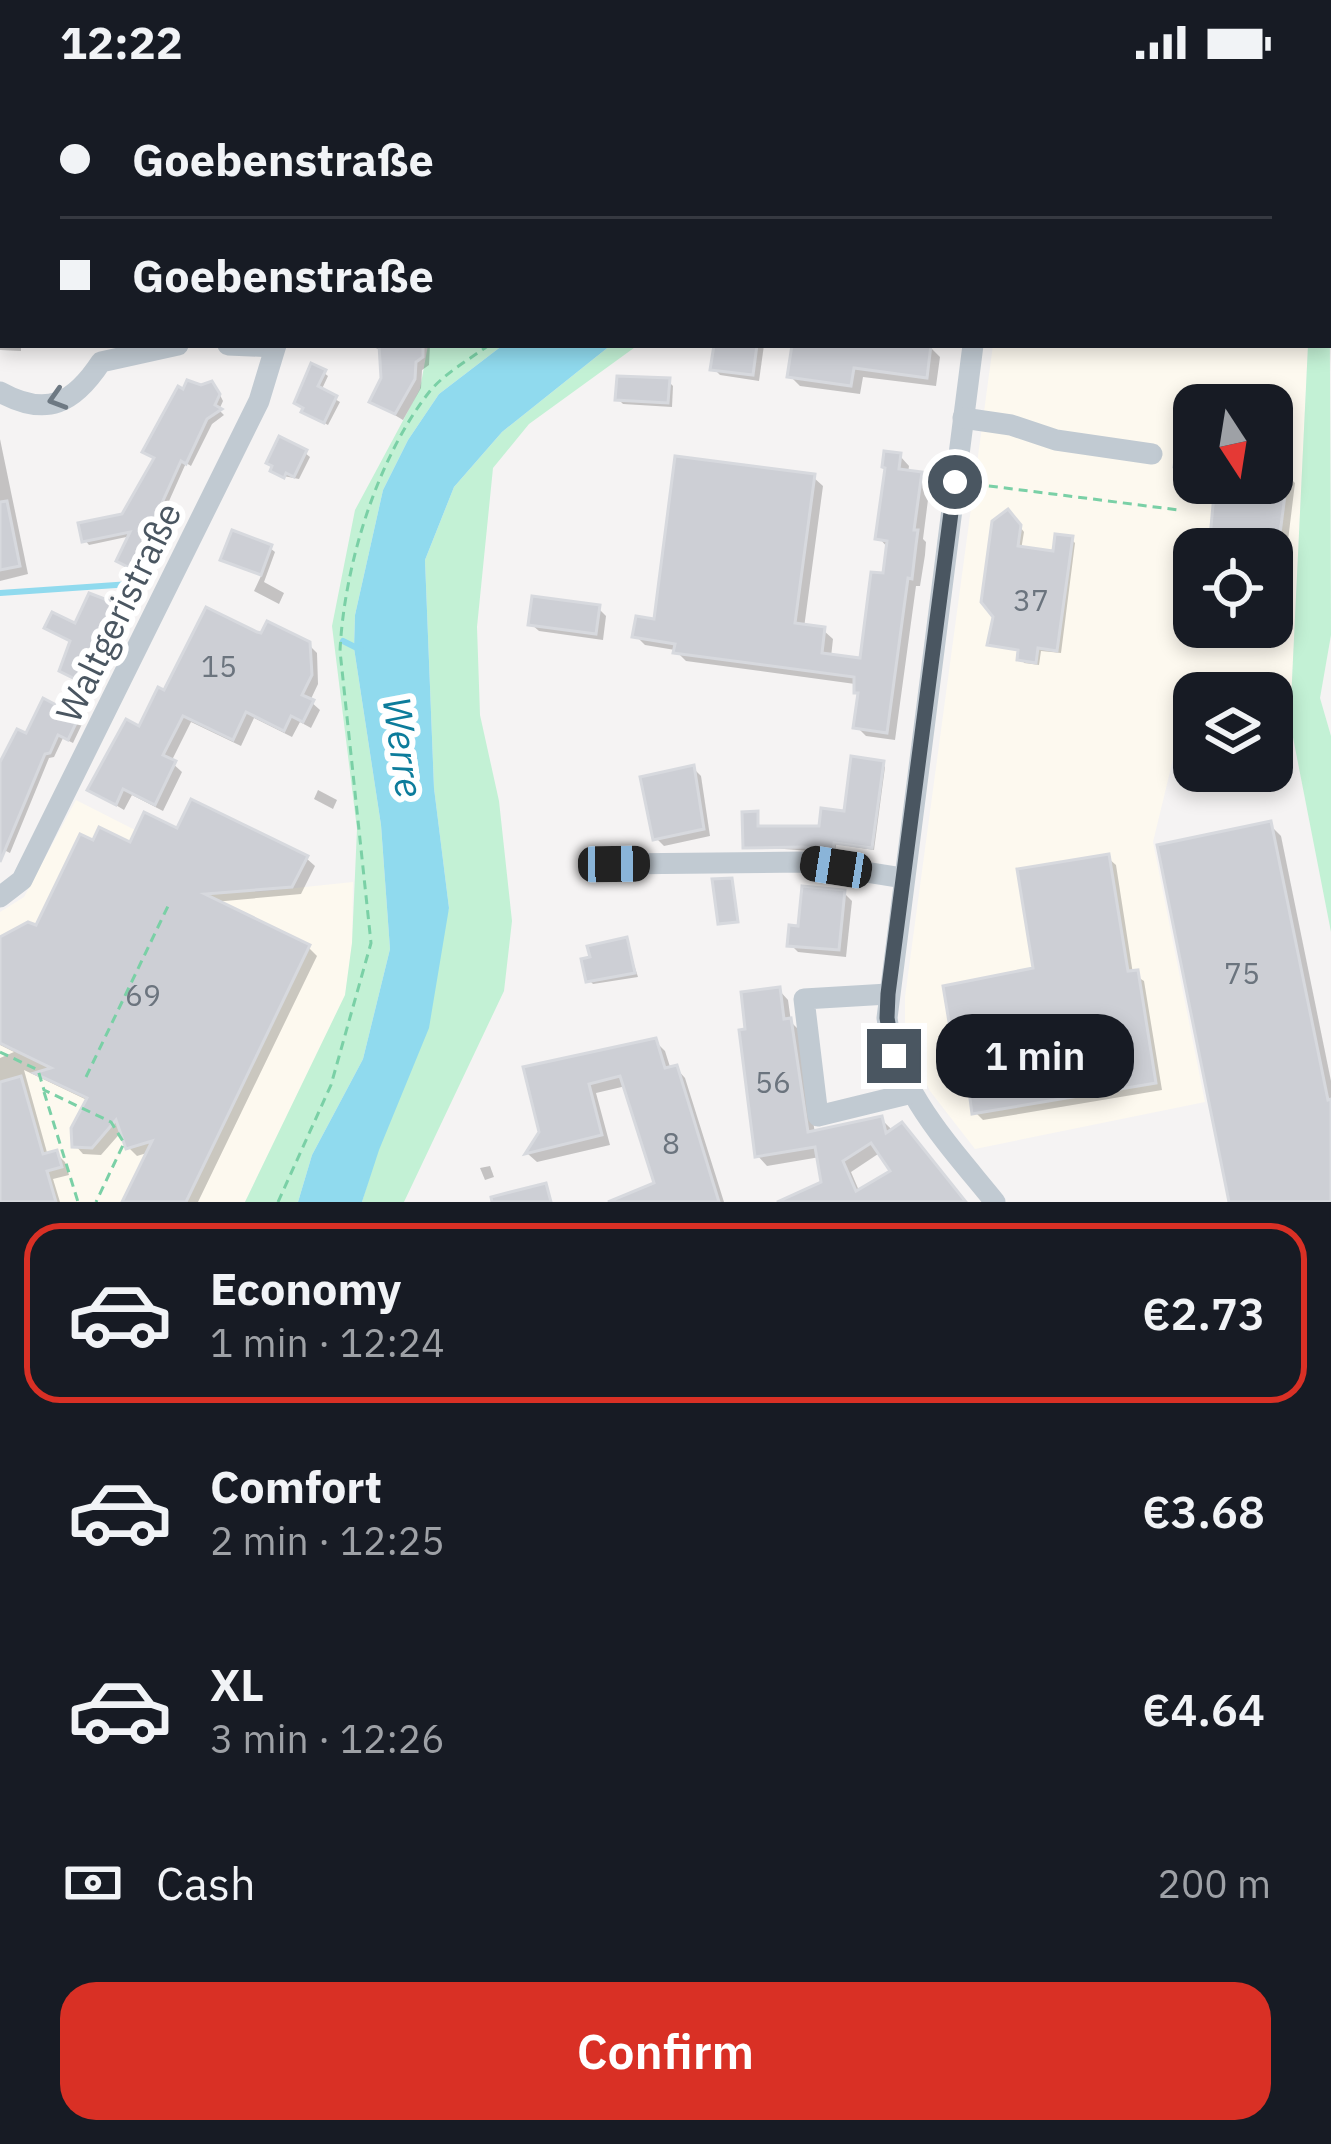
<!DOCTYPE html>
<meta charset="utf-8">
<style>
body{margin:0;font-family:"IBM Plex Sans",sans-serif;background:#20242c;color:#f1f3f6;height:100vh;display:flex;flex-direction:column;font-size:45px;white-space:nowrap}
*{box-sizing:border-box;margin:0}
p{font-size:39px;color:#9ea1a6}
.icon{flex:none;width:66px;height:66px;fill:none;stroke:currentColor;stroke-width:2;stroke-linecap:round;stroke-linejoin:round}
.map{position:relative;height:1118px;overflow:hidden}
.sheet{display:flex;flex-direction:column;background:#171b24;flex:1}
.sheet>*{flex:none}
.hud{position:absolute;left:0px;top:0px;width:1332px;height:264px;box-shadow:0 6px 18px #0003;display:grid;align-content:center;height:264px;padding:0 60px;background:#171b24}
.needle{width:78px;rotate:168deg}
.fabs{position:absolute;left:1173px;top:300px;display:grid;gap:24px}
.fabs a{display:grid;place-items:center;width:120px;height:120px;border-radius:24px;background:#171b24;box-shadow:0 6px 18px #0003;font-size:60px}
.end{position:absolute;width:54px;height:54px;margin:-27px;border:15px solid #4a5661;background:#fff;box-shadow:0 0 0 6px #fff}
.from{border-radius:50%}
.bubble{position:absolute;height:84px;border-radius:36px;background:#171b24;box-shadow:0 6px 18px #0003;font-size:39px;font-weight:600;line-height:84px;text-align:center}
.car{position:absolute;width:36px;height:72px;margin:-36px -18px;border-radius:15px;box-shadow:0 0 9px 3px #0007;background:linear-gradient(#222 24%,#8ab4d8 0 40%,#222 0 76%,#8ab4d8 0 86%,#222 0)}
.hud b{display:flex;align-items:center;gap:42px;height:114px;font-size:45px}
.hud b+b{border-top:3px solid #363941}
.hud i{width:30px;height:30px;background:#f1f3f6}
ul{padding:21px 0 0;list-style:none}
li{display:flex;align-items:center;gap:36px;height:180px;margin:0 24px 18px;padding:0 36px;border:6px solid transparent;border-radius:36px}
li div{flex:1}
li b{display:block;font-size:45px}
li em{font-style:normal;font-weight:600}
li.selected{border-color:#d93025}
li>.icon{width:108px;height:108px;stroke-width:1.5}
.pay{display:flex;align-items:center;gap:30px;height:132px;padding:0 60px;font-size:45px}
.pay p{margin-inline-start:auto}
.cta{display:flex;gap:24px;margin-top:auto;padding:24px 60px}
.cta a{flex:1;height:138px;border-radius:36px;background:#d93025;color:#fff;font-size:48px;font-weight:600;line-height:138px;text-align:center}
.status{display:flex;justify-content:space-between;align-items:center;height:84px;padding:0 60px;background:#171b24;direction:ltr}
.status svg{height:33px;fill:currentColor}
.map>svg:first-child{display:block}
.commercial{fill:#fdf9ef;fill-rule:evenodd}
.green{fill:#c3f1d5}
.water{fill:#90daee}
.shadow{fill:#0003;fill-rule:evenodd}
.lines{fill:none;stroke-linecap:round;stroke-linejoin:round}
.stream{stroke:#90daee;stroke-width:6}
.building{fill:#cdcfd5;stroke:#d7d9de;stroke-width:3;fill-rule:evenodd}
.path{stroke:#7ad0a6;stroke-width:3;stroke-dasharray:9 6;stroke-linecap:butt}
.minor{stroke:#c1cad2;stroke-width:21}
.oneway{stroke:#6e7983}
.route{stroke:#4a5661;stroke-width:15}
.labels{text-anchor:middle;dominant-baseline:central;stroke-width:12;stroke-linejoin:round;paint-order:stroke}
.number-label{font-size:30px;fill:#6b747e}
.street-label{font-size:36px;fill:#4a5661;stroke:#fff}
.water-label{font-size:39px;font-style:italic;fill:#0c7c9b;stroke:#fff}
</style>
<div class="status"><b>12:22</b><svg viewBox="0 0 49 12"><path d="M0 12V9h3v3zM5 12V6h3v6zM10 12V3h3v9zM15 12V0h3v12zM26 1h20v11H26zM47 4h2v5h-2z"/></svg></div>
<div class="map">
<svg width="1331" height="1118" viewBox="0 0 1331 1118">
<rect width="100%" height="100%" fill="#f5f3f3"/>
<g class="commercial">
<path d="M993 261H1308L1290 638 1272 636V609H1194V661L1175 667 1153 758 1205 1018 975 1065 930 1007 914 974 905 940V913ZM1194 321H1272V399H1194ZM1194 465H1272V543H1194Z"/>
<polygon points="76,716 257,808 353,798 352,860 345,912 245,1118 0,1118 0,828 24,813"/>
</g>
<g class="green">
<polygon points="1329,36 1331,551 1320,614 1331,652 1331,848 1290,638 1308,261 1329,261"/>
<polygon points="428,261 503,261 439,310 408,356 383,406 355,531 354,564 381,741 390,865 363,975 312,1071 298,1118 245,1118 345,911 352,859 357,745 332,542 355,426 420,305"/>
<polygon points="611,261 638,261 529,340 493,384 477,543 480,631 499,717 512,837 504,907 404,1118 362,1118 449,824 434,704 425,476 454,403 502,348"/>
</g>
<polygon class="water" points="503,261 611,261 502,348 454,403 425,476 434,704 449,824 429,944 379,1066 362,1118 298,1118 312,1071 363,975 390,865 381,741 354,564 355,531 383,406 408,356 439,310"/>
<g class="shadow">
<polygon points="91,0 168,0 91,3"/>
<polygon points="322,0 355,0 322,3"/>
<polygon points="443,0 509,0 512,3 443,3"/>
<polygon points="932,0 988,0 987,3"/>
<polygon points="1040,0 1051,0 1086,3 1039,3"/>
<polygon points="0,19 3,261 21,261 21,267 0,266"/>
<polygon points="366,261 430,261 429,281 422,286 421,304 403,336 373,318 384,294 382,266"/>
<polygon points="717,261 764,261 759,297 720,291 713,284"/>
<polygon points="795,261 930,263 940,273 936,302 863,293 860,310 800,302 790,292"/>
<polygon points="324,289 328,292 321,307 340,318 328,341 305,328"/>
<polygon points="668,297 673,302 672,323 623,320 618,315"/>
<polygon points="217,305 223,317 219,326 224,331 212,340 191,382 186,379 153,453 161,463 150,486 139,480 135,487 120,477 131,452 89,461 85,456 124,433"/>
<polygon points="0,355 28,490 0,497"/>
<polygon points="305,369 310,373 299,395 278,391"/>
<polygon points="900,372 909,382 908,389 920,391 930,400 923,455 926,458 925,471 920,502 916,502 895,656 866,652 857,643 861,608 855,600 686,577 675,566 645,561 636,552 657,538 813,393 823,402 804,544 823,546 833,555 831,573 862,578 885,492 889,465 879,454"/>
<polygon points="1272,389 1286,390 1295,399 1280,522 1272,521 1272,465 1211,465 1218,399 1272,399"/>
<polygon points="1012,432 1024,448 1021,466 1056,470 1071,455 1075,459 1061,569 1041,567 1039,581 1024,579 1021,568 990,560"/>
<polygon points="270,464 275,468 264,498 284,509 279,520 254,507 261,492 224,475"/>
<polygon points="598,524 606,532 603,556 539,547 531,540"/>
<polygon points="130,528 134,532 124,555 112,549 98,577 107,584 98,607 67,591 72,558 47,544 76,543"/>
<polygon points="256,551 309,561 317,569 318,600 310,617 320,626 311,644 300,638 292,653 254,634 241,662 191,638 171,678 182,688 163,727 132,711 124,726 91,706 166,610"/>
<polygon points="77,635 82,640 73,659 63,654 54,673 49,674 10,769 0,764 0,684 27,653"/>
<polygon points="882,680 885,683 874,766 836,760 835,769 746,762 757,730 760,745 821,745 847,731"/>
<polygon points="693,684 701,692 710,752 664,762 656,754"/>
<polygon points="318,706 337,716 333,725 314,715"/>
<polygon points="1270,741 1281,752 1331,997 1331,1118"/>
<polygon points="178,748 306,774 315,782 301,810 214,818 309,864 317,872 198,1118 131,1118 150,1068 137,1072 129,1064 123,1046 101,1071 83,1070 75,1061 89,1017 24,986 48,1072 56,1069 65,1078 69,1091 53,1095 60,1118 0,1118 0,974 14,968 0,961 0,857 37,845 94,760 132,762"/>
<polygon points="1108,774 1116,781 1133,890 1144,897 1162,1006 983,1036 975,1028 964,944 952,937 1036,887"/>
<polygon points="844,809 852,817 846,873 798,868 790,860 801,846"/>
<polygon points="626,856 638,893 593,900 589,896"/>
<path d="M779 906 788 916 791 938 800 947 815 1050 881 1035 965 1118H785L824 1100 820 1073 767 1082 758 1072ZM881 1068 894 1087 860 1109 851 1088Z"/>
<polygon points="655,957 665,967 671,986 676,984 685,994 724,1118 614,1118 657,1101 626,1002 596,1009 610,1061 537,1078 528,1070 543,1048 527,986"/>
<polygon points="490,1082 494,1093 485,1096 480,1084"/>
</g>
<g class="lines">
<g class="stream">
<polyline points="0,509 145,499"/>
<polyline points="343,557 361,566"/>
</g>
</g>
<g class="building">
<polygon points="379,261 423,261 423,273 416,278 415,295 395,330 369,318 381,294"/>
<polygon points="714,261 757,261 753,291 710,286"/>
<polygon points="792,261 931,261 927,294 854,284 851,302 787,293"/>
<polygon points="311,279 326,286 318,302 337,312 324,339 301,328 303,324 294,319"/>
<polygon points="617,292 670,294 668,319 615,316"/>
<polygon points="187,296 201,301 212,297 220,310 215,321 222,325 207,335 186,380 181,377 148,450 159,455 144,483 134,478 130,484 116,477 130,448 82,458 78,439 122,430 154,374 142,368 178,302 183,305"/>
<polygon points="1180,338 1194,340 1194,386 1174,383"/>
<polygon points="279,352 307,366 294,393 286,389 284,394 270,387 272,382 266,379"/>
<polygon points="884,367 901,369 899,385 922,388 914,446 918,446 916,461 912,495 908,494 887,649 853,644 858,609 854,609 854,593 673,569 675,560 632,553 636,532 654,535 675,372 815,390 795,539 825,543 822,569 860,574 871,488 883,489 887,457 875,455 885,384 882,383"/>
<polygon points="1272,386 1288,388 1278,465 1209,465 1215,399 1272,399"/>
<polygon points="7,417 20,482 0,486 0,418"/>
<polygon points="1008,425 1021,441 1018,462 1053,467 1055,450 1073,452 1057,567 1038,564 1036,579 1017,576 1018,566 987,561 993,533 981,518 992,437"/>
<polygon points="232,446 272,461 261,491 220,476"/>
<polygon points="89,509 131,525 119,552 107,546 94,572 104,577 93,604 59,587 70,557 44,544 52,528 75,539"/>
<polygon points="532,512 600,521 596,550 528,541"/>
<polygon points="206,523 257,548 261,549 267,537 310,558 312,591 302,611 314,616 303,638 291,632 284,647 246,628 233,656 183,632 163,671 176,677 155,721 123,705 116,721 87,706 126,635 139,642 158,603 164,606"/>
<polygon points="43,614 79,633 68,656 58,651 50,669 45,670 0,778 0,678 17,645 26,649"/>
<polygon points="851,672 884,677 872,764 834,759 833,768 803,763 743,764 742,728 758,727 758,742 819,742 821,724 844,727"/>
<polygon points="694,681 704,745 653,756 640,693"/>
<polygon points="191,715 308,772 292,803 205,810 310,861 186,1118 122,1118 152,1057 126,1065 116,1036 92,1064 72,1063 71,1044 87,1014 34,989 51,984 0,959 0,853 28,838 36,841 80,750 93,756 99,743 130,758 144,728 177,744"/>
<polygon points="1271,737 1328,1016 1331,1015 1331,1118 1229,1118 1157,761"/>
<polygon points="1109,770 1128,887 1138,886 1156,999 972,1030 960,937 949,938 943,902 1033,884 1017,785"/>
<polygon points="732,794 738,838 718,840 712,795"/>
<polygon points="802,802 845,806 839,866 787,862 789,841 798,842"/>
<polygon points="627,853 635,889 586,898 581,875 590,873 587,862"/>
<path d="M780 903 784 935 791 934 808 1048 882 1032 886 1049 902 1038 966 1118H777L821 1098 815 1063 755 1073 739 946 745 945 741 908ZM871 1059 890 1087 856 1107 843 1077Z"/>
<polygon points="656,954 665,984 677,981 719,1118 608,1118 654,1099 620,992 589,1000 602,1051 525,1070 539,1048 523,983"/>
<polygon points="21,992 43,1070 57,1066 62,1083 47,1087 56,1118 0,1118 0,998"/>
<polygon points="546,1099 551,1118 492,1118 491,1113"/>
</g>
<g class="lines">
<g class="path">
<polyline points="1100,262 1101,261"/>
<polyline points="974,400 1179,426"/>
<polyline points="0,968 38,986 44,1006 111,1038 124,1059 96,1118"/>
<polyline points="86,993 170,818"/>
<polyline points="44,1008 78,1118"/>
<path d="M278 1118 331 1001 371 859 340 567C344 482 377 374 430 307 445 289 470 275 489 261"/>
</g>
<g class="minor">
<polyline points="1313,0 1331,3"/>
<polyline points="292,3 292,0"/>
<polyline points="715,3 717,0"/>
<polyline points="1009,3 1009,0"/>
<polyline points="228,261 275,263"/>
<path d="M973 261 887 934C896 1007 950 1062 995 1118"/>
<path d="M0 308C47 334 74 319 101 278L178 261"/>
<polyline points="963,334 1011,341 1056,356 1152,370"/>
<polyline points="614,780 803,778 903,794"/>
<polyline points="0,813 22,796 259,317 276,261"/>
<polyline points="888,910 804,915 818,1032 912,1009"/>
</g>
</g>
<defs><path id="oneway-chevron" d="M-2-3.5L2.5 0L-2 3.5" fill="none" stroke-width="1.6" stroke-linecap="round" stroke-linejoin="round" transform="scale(3)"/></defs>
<use class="oneway" href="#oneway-chevron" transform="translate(57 315) rotate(163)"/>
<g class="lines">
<polyline class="route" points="894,972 887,934 888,910 955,398"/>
</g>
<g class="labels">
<g class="number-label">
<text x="1031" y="515">37</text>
<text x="219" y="581">15</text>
<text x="1242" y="888">75</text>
<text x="143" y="910">69</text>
<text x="773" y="997">56</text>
<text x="671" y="1058">8</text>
</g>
<g class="street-label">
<text transform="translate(118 528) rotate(-64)">Waltgeristraße</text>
</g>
<g class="water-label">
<text transform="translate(404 663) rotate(82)">Werre</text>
</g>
</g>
</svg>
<div class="fabs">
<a><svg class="needle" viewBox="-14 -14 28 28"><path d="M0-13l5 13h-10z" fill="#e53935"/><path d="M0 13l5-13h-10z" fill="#9ea1a6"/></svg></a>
<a><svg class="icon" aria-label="locate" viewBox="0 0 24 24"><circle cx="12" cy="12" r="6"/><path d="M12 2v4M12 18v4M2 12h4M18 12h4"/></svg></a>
<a><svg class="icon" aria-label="layers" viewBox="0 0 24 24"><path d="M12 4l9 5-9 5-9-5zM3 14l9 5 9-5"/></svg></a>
</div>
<i class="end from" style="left:955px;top:398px"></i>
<i class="end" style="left:894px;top:972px"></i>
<div class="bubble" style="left:936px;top:930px;width:198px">1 min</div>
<i class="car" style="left:614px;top:780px;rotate:89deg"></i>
<i class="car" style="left:836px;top:783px;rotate:279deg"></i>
<div class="hud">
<b><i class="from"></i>Goebenstraße</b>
<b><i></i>Goebenstraße</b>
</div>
</div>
<section class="sheet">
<ul>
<li class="selected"><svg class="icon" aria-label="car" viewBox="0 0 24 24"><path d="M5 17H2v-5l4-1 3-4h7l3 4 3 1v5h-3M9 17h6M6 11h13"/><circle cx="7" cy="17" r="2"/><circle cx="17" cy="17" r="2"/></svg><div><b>Economy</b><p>1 min · 12:24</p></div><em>€2.73</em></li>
<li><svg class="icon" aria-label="car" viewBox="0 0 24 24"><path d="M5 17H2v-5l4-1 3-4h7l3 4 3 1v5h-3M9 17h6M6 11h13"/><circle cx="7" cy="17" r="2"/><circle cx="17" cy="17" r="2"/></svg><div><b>Comfort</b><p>2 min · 12:25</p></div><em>€3.68</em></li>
<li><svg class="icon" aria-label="car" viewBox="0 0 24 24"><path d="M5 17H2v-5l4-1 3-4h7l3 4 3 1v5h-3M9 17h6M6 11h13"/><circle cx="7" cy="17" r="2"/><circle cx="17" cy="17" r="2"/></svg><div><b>XL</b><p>3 min · 12:26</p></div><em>€4.64</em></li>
</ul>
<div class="pay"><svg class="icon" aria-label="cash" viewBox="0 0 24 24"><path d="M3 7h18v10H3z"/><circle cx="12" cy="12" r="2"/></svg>Cash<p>200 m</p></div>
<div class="cta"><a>Confirm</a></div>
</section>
